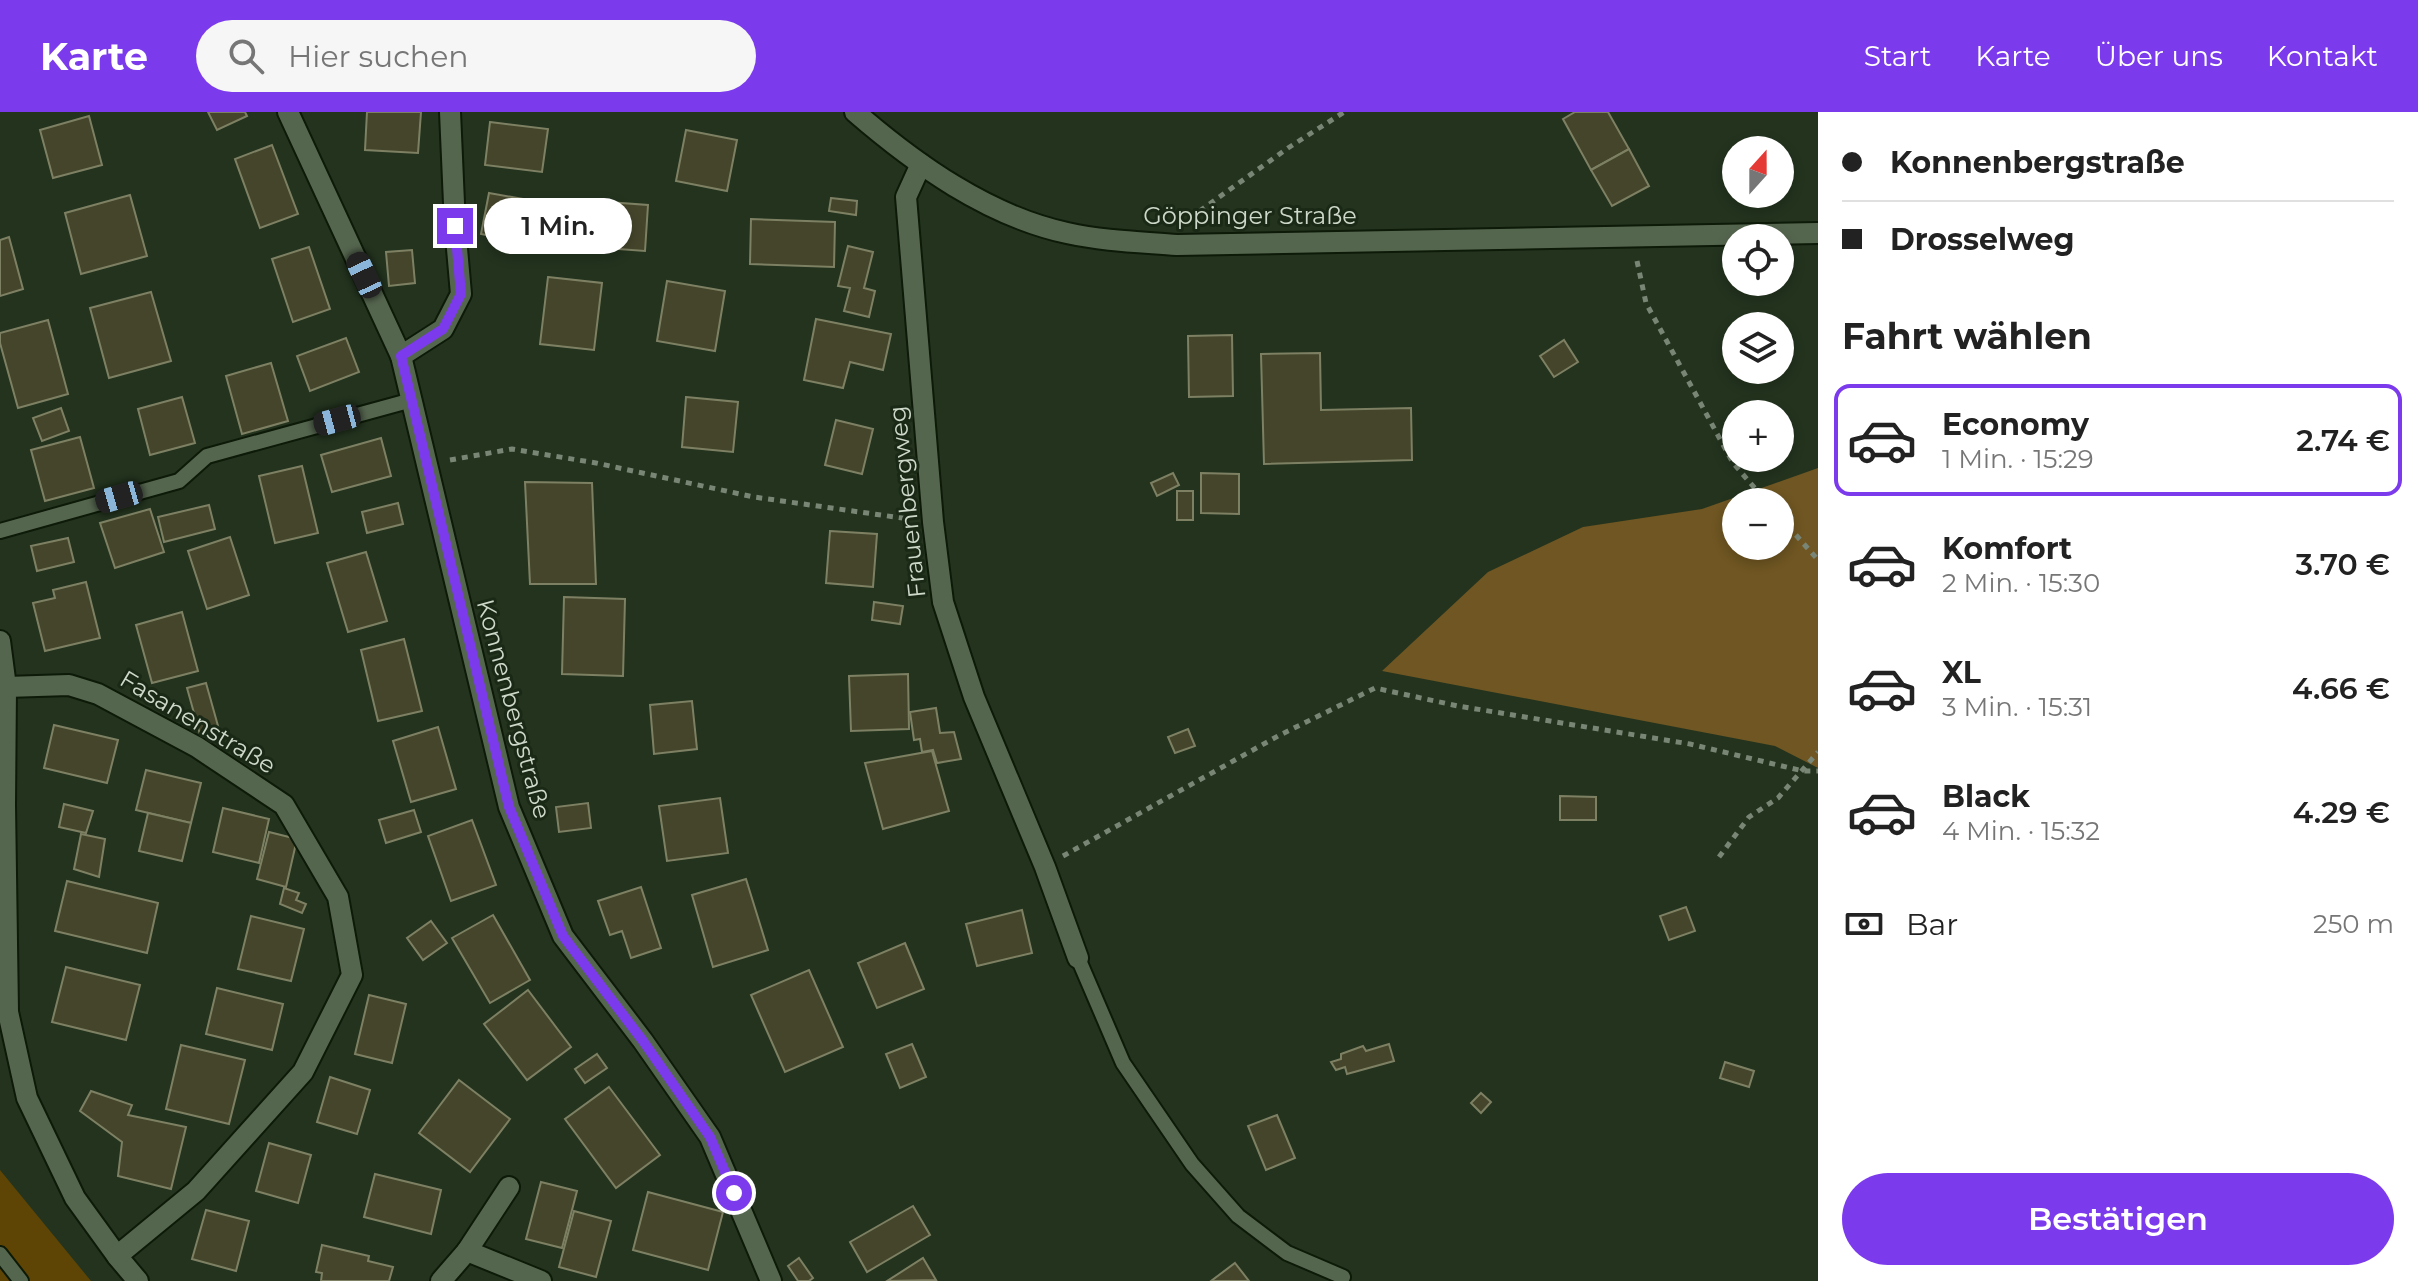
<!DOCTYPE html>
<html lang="de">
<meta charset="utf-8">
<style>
body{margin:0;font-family:Montserrat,sans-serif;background:#f6f6f6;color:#222;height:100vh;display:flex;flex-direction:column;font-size:30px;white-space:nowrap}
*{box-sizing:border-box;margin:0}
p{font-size:26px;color:#767676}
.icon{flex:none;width:44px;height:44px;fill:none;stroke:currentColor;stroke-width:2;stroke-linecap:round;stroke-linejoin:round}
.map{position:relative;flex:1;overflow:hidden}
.panel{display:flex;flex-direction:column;background:#fff;width:600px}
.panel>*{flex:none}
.banner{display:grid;align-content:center;height:176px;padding:0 24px;background:#fff}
.needle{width:52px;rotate:21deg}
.buttons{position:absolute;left:1722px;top:24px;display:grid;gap:16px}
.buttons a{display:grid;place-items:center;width:72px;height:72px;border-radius:50%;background:#fff;box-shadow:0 4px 12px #0003;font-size:40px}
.end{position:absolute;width:36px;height:36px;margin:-18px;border:10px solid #7c3aed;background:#fff;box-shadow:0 0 0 4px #fff}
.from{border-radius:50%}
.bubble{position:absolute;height:56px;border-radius:28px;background:#fff;box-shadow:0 4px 12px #0003;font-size:26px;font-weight:600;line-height:56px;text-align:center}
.car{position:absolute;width:24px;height:48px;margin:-24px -12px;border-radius:10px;box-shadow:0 0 6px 2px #0007;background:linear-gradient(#222 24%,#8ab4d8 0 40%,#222 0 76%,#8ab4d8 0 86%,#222 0)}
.banner b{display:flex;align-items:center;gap:28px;height:76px;font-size:30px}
.banner b+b{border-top:2px solid #e0e0e0}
.banner i{width:20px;height:20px;background:#222}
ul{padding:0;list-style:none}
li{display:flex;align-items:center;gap:24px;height:112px;margin:0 16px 12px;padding:0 8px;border:4px solid transparent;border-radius:16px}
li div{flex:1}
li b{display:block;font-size:30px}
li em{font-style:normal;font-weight:600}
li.active{border-color:#7c3aed}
li>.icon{width:72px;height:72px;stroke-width:1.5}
h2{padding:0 24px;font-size:36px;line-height:96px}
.pay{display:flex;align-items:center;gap:20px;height:88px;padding:0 24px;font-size:30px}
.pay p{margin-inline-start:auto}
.primary-button{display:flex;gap:16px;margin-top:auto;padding:16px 24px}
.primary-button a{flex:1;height:92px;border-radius:48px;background:#7c3aed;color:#fff;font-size:32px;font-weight:600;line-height:92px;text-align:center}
header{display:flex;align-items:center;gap:48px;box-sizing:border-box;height:112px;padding:0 40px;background:#7c3aed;color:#fff}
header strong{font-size:38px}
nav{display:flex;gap:44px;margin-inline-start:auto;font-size:28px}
.search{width:560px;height:72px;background:#f6f6f6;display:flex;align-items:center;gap:20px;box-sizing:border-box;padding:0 28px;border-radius:44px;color:#767676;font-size:30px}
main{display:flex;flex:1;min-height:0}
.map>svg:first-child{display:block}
.green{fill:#5e4405}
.forest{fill:#6f5622;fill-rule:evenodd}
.building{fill:#44452b;stroke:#7e8063;stroke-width:2}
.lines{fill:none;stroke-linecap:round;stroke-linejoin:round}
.service-casing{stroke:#0c1a07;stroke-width:18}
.minor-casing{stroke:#0c1a07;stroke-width:24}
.secondary-casing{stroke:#0c1a07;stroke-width:24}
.path{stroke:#798675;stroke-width:5;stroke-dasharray:6 6;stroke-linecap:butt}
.service{stroke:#55664f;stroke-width:14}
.minor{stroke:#55664f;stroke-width:20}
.secondary{stroke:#55664f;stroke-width:20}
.route{stroke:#7c3aed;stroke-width:10}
.labels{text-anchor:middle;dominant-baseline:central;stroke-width:6;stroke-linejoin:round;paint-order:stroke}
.street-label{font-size:24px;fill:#ced8ca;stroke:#1a2915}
</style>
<header>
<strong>Karte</strong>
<div class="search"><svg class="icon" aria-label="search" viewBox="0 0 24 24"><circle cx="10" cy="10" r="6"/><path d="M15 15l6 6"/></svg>Hier suchen</div>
<nav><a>Start</a><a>Karte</a><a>Über uns</a><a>Kontakt</a></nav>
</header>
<main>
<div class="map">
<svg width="1818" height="1169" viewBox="0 0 1818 1169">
<rect width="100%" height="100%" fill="#23331e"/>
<polygon class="green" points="0,1058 91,1169 0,1169"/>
<path class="forest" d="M1818 356V656L1775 634 1382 559 1488 460 1583 415 1702 397ZM1736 390H1780V434H1736Z"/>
<g class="building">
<polygon points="208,0 245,0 247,4 217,18"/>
<polygon points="367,0 421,0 418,41 365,38"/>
<polygon points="1575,0 1608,0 1629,37 1591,58 1563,7"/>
<polygon points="89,4 102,53 53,66 40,18"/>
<polygon points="490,10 548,17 542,60 485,53"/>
<polygon points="686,18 737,28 727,79 676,69"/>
<polygon points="272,33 298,102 260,116 235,47"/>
<polygon points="1629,37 1649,74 1612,94 1591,58"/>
<polygon points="489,81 529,88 521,130 481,122"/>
<polygon points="130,83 147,144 81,162 65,101"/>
<polygon points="831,86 857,89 856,103 829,99"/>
<polygon points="594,89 648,93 645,139 591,135"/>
<polygon points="751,107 835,110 834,155 750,152"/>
<polygon points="9,125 23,177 0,184 0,128"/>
<polygon points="848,134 873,140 864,176 875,179 869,205 844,199 850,176 838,174"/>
<polygon points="309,135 330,197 293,210 272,147"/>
<polygon points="412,138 415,171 389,174 386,140"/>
<polygon points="548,165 602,171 594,238 540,232"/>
<polygon points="667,169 725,179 715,239 657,229"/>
<polygon points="151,180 171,249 109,266 90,196"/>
<polygon points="816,207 891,222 883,258 850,250 843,276 804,268"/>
<polygon points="48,208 68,282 18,296 0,231 0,221"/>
<polygon points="1232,223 1233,284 1189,285 1188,224"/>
<polygon points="346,226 359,260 310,279 297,244"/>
<polygon points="1564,228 1578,250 1554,265 1540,244"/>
<polygon points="1320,241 1321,298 1411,296 1412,348 1264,352 1261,242"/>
<polygon points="271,251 288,309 242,322 226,264"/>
<polygon points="182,285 195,331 150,343 138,297"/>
<polygon points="686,285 738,290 733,340 682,335"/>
<polygon points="61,296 69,319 42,329 33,306"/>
<polygon points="836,308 873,317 862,362 825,353"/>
<polygon points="80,325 94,376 45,389 31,338"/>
<polygon points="381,326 391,364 332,380 321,343"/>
<polygon points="302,354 318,421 275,431 259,364"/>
<polygon points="1173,361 1179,373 1157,384 1151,371"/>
<polygon points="1201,361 1239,362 1239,402 1201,401"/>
<polygon points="525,370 592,371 596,472 530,472"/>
<rect x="1177" y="379" width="16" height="29"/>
<polygon points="398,391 403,412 367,421 362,400"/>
<polygon points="209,393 215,417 164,430 158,405"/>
<polygon points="150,397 164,440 115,456 100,411"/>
<polygon points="830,419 877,422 873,475 826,471"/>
<polygon points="230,425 249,483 207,497 188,439"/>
<polygon points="68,426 74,450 37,459 31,434"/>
<polygon points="366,440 387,509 348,520 327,451"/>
<polygon points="86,470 100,526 45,539 33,491 55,486 53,478"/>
<polygon points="564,485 625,487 623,564 562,562"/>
<polygon points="874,490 903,494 900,512 872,508"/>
<polygon points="182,500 198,559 152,571 136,513"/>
<polygon points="404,527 422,599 378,609 361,538"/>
<polygon points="908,562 909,617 851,619 849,564"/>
<polygon points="206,571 220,621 201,626 187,576"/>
<polygon points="692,589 697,637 654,642 650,593"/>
<polygon points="936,596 940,621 954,620 961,647 937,651 933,638 922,640 920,627 914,628 910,600"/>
<polygon points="54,613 118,628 107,671 44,656"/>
<polygon points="438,615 456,677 411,690 393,629"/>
<polygon points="1188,617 1195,634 1175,641 1168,625"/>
<polygon points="932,639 949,699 883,717 865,651"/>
<polygon points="146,658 201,671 191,711 136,698"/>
<polygon points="1560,684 1596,685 1596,708 1560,708"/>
<polygon points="720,686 728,741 667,749 659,694"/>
<polygon points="588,691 591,716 559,720 556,695"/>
<polygon points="64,692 93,699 86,721 59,715"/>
<polygon points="223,696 269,707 259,751 213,740"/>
<polygon points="414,698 421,720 386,731 379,708"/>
<polygon points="148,701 191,711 182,749 139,739"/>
<polygon points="472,708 496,773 451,789 428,724"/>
<polygon points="269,720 297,727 286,775 257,767"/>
<polygon points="81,722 105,727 99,765 74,757"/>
<polygon points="746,767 768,838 713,855 692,783"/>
<polygon points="67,769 158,791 147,841 55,819"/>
<polygon points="641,775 661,836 631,846 622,819 610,823 598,789"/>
<polygon points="284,776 299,781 296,788 306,792 302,801 280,792"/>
<polygon points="1686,795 1695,819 1669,828 1660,804"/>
<polygon points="1022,798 1032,841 977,854 966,812"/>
<polygon points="493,803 530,868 490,891 452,826"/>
<polygon points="251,804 304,817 291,869 238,857"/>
<polygon points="431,809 447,831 423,848 407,826"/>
<polygon points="905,831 924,877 877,896 858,851"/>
<polygon points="66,855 140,873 126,928 52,910"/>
<polygon points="809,858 843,935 785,960 751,883"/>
<polygon points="217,876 283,892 272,938 206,922"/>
<polygon points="528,878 571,935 527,968 484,912"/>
<polygon points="369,883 406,892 392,951 355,942"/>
<polygon points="912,932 926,965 900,976 886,942"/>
<polygon points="1389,932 1394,949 1347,962 1345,955 1336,958 1331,950 1341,947 1341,942 1363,934 1366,939"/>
<polygon points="181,933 245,948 229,1012 166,997"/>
<polygon points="597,942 607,956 585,971 575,957"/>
<polygon points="1725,950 1754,959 1749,975 1720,966"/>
<polygon points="330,965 370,978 357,1022 317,1010"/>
<polygon points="459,968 510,1007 470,1060 419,1021"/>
<polygon points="609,975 660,1043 616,1076 565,1007"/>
<polygon points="91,979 132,993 128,1003 186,1015 171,1077 118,1064 122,1030 80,999"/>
<polygon points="1481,981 1491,990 1481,1001 1471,991"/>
<polygon points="1277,1003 1295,1046 1266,1058 1248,1014"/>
<polygon points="269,1031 311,1043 298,1091 256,1079"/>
<polygon points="375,1062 441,1078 431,1122 364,1105"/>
<polygon points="541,1070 577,1079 562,1136 526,1127"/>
<polygon points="648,1080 723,1100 708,1158 633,1138"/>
<polygon points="913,1094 930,1123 867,1160 850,1130"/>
<polygon points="206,1098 249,1109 236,1159 192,1147"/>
<polygon points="574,1099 611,1109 596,1165 559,1155"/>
<polygon points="322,1133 369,1144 368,1149 393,1155 389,1169 321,1169 322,1161 316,1160"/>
<polygon points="799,1146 813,1166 809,1169 798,1169 788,1154"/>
<polygon points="923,1146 936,1168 887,1169"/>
<polygon points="1235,1151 1249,1169 1211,1169"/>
</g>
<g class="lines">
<defs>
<g id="service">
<polyline points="0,419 179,369 207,344 412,288"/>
<polyline points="1078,846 1123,951 1192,1052 1238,1104 1287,1141 1343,1165"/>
<polyline points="0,1142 21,1169"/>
</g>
<g id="minor">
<polyline points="288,0 401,244 509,695 563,824 643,929 710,1025 771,1169"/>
<polyline points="921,52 906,85 933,410 943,490 974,585 1045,755 1078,846"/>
<polyline points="401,244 443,217 461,182 455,114 450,0"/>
<polyline points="0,529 6,575 5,693 8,900 27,986 75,1086 117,1144 138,1169"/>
<polyline points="6,575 69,573 98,582 197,635 284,693 338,785 352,863 303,960 196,1079 117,1144"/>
<polyline points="467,1139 509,1075"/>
<polyline points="441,1169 467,1139 541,1169"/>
</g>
<path id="secondary" d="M855 0C915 52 988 104 1067 121 1103 129 1140 130 1177 133L1818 121"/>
</defs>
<use href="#service" class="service-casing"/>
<use href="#minor" class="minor-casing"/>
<use href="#secondary" class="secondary-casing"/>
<g class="path">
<polyline points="1193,109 1201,98 1288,36 1344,0"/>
<polyline points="1637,149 1646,191 1733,351 1767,390"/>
<polyline points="450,348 512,337 596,351 754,385 909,407"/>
<polyline points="1780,405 1818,448"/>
<polyline points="1063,744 1278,624 1375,576 1458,594 1690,632 1803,659 1818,659"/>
<polyline points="1719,745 1749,705 1778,686 1818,640"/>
</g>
<use href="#service" class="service"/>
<use href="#minor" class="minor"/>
<use href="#secondary" class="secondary"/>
</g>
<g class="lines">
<polyline class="route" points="455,114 461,182 443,217 401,244 509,695 563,824 643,929 710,1025 734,1081"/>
</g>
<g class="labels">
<g class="street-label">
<text x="1250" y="103">Göppinger Straße</text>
<text transform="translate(907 390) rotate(-96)">Frauenbergweg</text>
<text transform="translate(514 597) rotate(75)">Konnenbergstraße</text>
<text transform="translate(198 610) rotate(31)">Fasanenstraße</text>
</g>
</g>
</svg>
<div class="buttons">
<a><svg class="needle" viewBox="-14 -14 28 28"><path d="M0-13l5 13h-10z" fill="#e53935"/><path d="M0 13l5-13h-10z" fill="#767676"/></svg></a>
<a><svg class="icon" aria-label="locate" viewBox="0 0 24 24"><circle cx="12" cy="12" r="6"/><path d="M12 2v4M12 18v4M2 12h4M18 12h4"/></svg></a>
<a><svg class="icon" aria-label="layers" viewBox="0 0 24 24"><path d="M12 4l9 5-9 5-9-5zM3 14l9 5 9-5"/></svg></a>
<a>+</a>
<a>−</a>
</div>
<i class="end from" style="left:734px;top:1081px"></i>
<i class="end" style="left:455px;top:114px"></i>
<div class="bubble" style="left:484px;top:86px;width:148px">1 Min.</div>
<i class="car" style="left:364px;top:163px;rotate:335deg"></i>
<i class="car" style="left:337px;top:308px;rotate:255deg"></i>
<i class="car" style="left:119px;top:385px;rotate:254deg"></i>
</div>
<section class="panel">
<div class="banner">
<b><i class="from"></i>Konnenbergstraße</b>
<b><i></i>Drosselweg</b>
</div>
<h2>Fahrt wählen</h2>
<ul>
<li class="active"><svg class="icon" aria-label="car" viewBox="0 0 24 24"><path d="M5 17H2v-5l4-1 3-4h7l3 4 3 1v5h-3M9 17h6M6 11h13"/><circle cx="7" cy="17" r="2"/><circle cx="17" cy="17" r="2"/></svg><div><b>Economy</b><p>1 Min. · 15:29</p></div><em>2.74 €</em></li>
<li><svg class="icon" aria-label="car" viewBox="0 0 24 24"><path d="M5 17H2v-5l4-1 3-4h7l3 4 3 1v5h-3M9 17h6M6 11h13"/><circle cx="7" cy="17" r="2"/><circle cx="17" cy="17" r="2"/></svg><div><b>Komfort</b><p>2 Min. · 15:30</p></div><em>3.70 €</em></li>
<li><svg class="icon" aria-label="car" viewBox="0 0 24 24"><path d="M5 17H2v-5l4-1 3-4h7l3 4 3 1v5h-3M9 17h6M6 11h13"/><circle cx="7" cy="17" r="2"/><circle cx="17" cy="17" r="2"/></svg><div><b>XL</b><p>3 Min. · 15:31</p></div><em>4.66 €</em></li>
<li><svg class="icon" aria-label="car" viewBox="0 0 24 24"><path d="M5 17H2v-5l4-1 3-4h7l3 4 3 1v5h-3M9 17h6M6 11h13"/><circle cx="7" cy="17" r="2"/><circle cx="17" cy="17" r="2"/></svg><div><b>Black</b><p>4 Min. · 15:32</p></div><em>4.29 €</em></li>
</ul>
<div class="pay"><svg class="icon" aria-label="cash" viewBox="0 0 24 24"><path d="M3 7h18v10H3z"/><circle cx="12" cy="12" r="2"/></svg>Bar<p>250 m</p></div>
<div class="primary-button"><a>Bestätigen</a></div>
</section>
</main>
